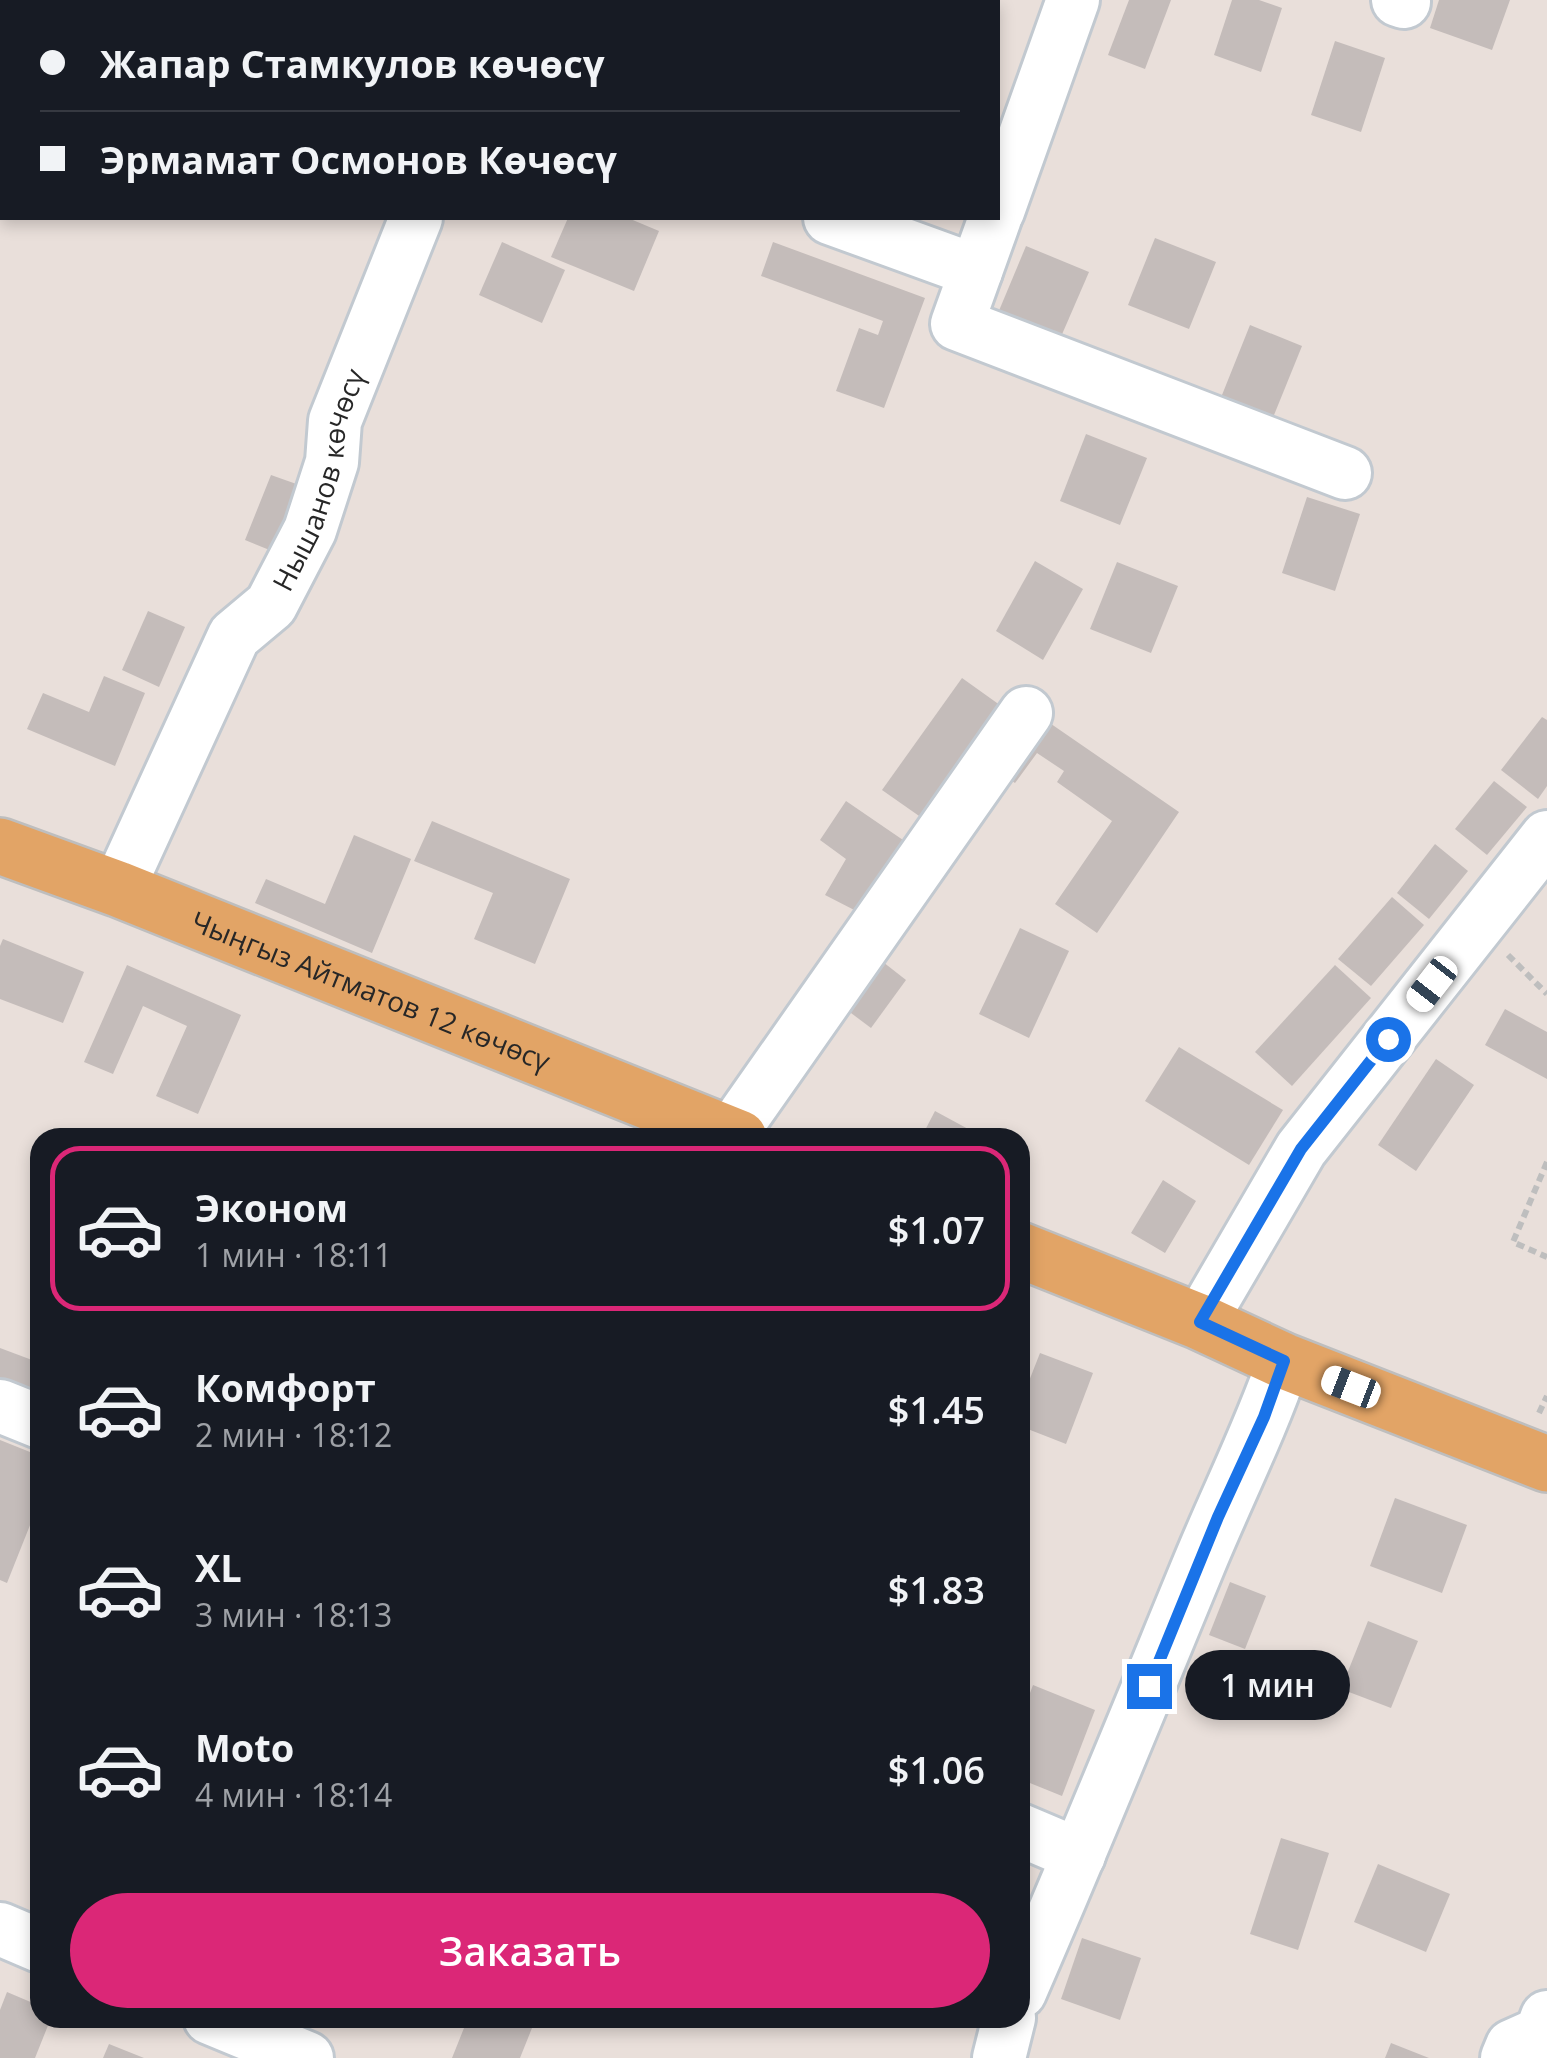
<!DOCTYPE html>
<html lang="ru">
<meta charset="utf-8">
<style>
body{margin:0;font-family:"Open Sans",sans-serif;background:#20242c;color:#f1f3f6;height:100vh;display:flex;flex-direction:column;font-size:38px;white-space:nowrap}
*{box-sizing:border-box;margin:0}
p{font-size:32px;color:#9ea1a6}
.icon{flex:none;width:55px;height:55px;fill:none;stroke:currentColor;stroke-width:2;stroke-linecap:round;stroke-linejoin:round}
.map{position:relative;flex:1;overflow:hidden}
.drawer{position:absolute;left:30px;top:1128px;width:1000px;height:900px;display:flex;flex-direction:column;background:#171b24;border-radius:30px;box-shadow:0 5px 15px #0003}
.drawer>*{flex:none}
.hud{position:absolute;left:0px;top:0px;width:1000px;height:220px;box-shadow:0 5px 15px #0003;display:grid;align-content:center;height:220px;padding:0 40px;background:#171b24}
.end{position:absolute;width:45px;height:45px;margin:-22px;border:12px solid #1a73e8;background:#fff;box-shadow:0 0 0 5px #fff}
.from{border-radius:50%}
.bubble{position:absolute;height:70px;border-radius:35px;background:#171b24;box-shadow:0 5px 15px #0003;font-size:32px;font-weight:600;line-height:70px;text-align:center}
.car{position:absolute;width:30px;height:60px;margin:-30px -15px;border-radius:12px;box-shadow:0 0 8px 2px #0007;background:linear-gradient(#fff 24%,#345 0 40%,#fff 0 76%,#345 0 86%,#fff 0)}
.hud b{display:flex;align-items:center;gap:35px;height:95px;font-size:38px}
.hud b+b{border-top:2px solid #363941}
.hud i{width:25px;height:25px;background:#f1f3f6}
ul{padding:18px 0 0;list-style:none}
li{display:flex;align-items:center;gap:30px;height:165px;margin:0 20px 15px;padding:0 20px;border:5px solid transparent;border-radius:30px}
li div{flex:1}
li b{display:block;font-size:38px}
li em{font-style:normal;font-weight:600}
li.current{border-color:#db2777}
li>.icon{width:90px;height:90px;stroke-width:1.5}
.button{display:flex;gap:20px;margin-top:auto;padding:20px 40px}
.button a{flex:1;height:115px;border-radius:60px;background:#db2777;color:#fff;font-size:40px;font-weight:600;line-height:115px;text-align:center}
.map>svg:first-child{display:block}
.building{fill:#c4bcba}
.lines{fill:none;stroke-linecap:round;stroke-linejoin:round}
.minor-casing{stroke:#c2c9d0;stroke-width:58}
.major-casing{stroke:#bebebe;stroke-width:60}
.path{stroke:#bebebe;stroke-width:6;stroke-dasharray:8 5;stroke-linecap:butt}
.minor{stroke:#fff;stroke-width:52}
.major{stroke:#e2a466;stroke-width:55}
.route{stroke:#1a73e8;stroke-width:12}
.labels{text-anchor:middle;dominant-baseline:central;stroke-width:8;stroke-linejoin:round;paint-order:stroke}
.street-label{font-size:28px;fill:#272727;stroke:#fff}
</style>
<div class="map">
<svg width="1547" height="2058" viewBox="0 0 1547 2058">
<rect width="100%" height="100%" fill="#e9dfda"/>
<g class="building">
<polygon points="1129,0 1171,0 1145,69 1108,55"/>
<polygon points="1232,0 1259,0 1282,8 1261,72 1214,55"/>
<polygon points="1439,0 1510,0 1492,50 1430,28"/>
<polygon points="1335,41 1385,58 1361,132 1311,115"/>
<polygon points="568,218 628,218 659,231 634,291 551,257"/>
<polygon points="1155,238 1216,262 1189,329 1128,305"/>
<polygon points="502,242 565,270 542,323 479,295"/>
<polygon points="773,242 925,298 884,408 836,391 859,328 878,335 883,321 761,276"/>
<polygon points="1026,246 1089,272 1060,339 998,313"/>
<polygon points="1250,325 1302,346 1272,420 1220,400"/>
<polygon points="1086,434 1147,458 1120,525 1060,501"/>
<polygon points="271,475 302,486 277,553 245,540"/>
<polygon points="1307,497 1360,514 1335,591 1282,573"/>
<polygon points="1035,561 1083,589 1043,660 996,631"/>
<polygon points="1117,562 1178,586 1151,653 1090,629"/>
<polygon points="148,611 185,627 159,687 122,670"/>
<polygon points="104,676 145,693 115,766 27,729 43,693 89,712"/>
<polygon points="962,678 1011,713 932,825 882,790"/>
<polygon points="1041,717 1179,812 1097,933 1055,904 1112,821 1057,782 1064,771 1037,753 1015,783 1002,774"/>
<polygon points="1542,717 1547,720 1547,786 1538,799 1501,770"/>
<polygon points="1494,781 1527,807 1487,855 1455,829"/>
<polygon points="846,801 903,840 862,914 825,895 846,859 820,840"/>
<polygon points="432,821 570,879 535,964 474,939 493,893 414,861"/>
<polygon points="354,835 411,859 372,953 255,903 266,879 325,904"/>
<polygon points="1435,844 1468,871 1429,919 1397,893"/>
<polygon points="1392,897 1424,925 1371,986 1338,959"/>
<polygon points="1020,928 1069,951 1029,1038 979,1014"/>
<polygon points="3,939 84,972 63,1023 0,999 0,946"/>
<polygon points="883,962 906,980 871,1028 847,1010"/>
<polygon points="127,965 241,1015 198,1114 156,1096 187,1026 143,1006 113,1074 84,1062"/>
<polygon points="1335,965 1371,998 1292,1086 1255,1052"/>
<polygon points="1505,1009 1547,1032 1547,1079 1485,1045"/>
<polygon points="1179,1047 1283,1110 1249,1165 1145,1101"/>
<polygon points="1436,1059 1474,1085 1416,1171 1378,1145"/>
<polygon points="935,1111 970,1130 966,1138 921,1138"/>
<polygon points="1163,1180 1196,1201 1165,1253 1131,1233"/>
<polygon points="0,1348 40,1363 40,1396 0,1381"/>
<polygon points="1040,1353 1093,1373 1066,1444 1020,1426 1020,1404"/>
<polygon points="0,1440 40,1456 40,1500 7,1583 0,1580"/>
<polygon points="1395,1498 1467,1525 1442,1593 1370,1566"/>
<polygon points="1230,1582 1266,1596 1245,1649 1209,1635"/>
<polygon points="1368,1621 1418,1641 1391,1708 1341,1689"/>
<polygon points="1033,1685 1095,1710 1062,1796 1020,1779 1020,1720"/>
<polygon points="1281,1838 1329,1853 1298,1950 1250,1934"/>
<polygon points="1378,1864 1450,1894 1426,1952 1354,1922"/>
<polygon points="1082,1938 1141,1958 1120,2020 1061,1999"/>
<polygon points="7,1992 40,2006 40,2018 51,2018 35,2058 0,2058 0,2010"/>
<polygon points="468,2018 536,2018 520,2058 452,2058"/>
<polygon points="1391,2043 1429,2058 1385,2058"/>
<polygon points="109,2044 144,2058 103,2058"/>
</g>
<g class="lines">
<defs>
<g id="minor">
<polyline points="1398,0 1404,2"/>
<polyline points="499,2 500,0"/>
<polyline points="0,16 2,16"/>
<polyline points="998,211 1073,0"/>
<polyline points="830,218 976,271"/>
<polyline points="995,218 957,324 1345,473"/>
<path id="s1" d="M118 889 234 636 271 605 310 530 332 462 335 421 416 218"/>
<polyline points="731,1134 1026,713"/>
<polyline points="1200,1322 1301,1149 1547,837"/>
<polyline points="0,1406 40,1422"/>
<polyline points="1020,1830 1079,1855"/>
<polyline points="0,1929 40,1946"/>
<path d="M1020 1992C1082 1850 1140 1707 1199 1564 1227 1496 1260 1431 1284 1361"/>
<polyline points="210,2018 307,2058"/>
<polyline points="999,2058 1009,2018"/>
<polyline points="1507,2058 1512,2046 1541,2033 1547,2017"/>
</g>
<g id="major">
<path id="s2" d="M0 846 118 889 739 1138"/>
<polyline points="1020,1250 1200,1322 1284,1361 1547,1464"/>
</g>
</defs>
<use href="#minor" class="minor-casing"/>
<use href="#major" class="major-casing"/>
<g class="path">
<polyline points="1508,955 1547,994"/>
<polyline points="1547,1162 1513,1242 1547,1257"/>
<polyline points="1539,1413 1547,1396"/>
</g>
<use href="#minor" class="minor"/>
<use href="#major" class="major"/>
</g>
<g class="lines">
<polyline class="route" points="1149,1686 1218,1517 1264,1417 1284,1361 1200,1322 1301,1149 1388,1039"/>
</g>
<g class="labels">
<g class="street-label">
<text stroke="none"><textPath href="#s1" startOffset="462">Нышанов көчөсү</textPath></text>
<text stroke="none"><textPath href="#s2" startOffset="398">Чыңгыз Айтматов 12 көчөсү</textPath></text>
</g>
</g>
</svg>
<i class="end from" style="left:1388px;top:1039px"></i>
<i class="end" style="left:1149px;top:1686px"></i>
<div class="bubble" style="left:1185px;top:1650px;width:165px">1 мин</div>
<i class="car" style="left:1432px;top:984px;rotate:218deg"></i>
<i class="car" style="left:1351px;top:1387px;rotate:291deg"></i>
<div class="hud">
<b><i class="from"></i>Жапар Стамкулов көчөсү</b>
<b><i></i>Эрмамат Осмонов Көчөсү</b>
</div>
<section class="drawer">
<ul>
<li class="current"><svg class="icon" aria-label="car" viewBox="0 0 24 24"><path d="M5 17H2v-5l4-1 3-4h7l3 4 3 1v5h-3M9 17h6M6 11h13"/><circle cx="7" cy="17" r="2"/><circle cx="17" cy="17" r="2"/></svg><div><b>Эконом</b><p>1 мин · 18:11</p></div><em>$1.07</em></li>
<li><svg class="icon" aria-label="car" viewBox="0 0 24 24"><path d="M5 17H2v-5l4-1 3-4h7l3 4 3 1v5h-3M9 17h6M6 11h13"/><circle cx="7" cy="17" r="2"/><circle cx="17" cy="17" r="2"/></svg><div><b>Комфорт</b><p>2 мин · 18:12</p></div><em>$1.45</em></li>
<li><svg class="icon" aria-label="car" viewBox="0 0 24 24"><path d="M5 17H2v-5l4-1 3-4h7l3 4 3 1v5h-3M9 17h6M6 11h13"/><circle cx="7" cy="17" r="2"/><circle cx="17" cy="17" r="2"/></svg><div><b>XL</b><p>3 мин · 18:13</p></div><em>$1.83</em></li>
<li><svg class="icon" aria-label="car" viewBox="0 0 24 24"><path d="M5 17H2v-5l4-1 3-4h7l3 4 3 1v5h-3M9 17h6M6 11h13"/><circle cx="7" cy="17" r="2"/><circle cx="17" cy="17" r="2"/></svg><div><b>Moto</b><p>4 мин · 18:14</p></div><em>$1.06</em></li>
</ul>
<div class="button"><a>Заказать</a></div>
</section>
</div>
